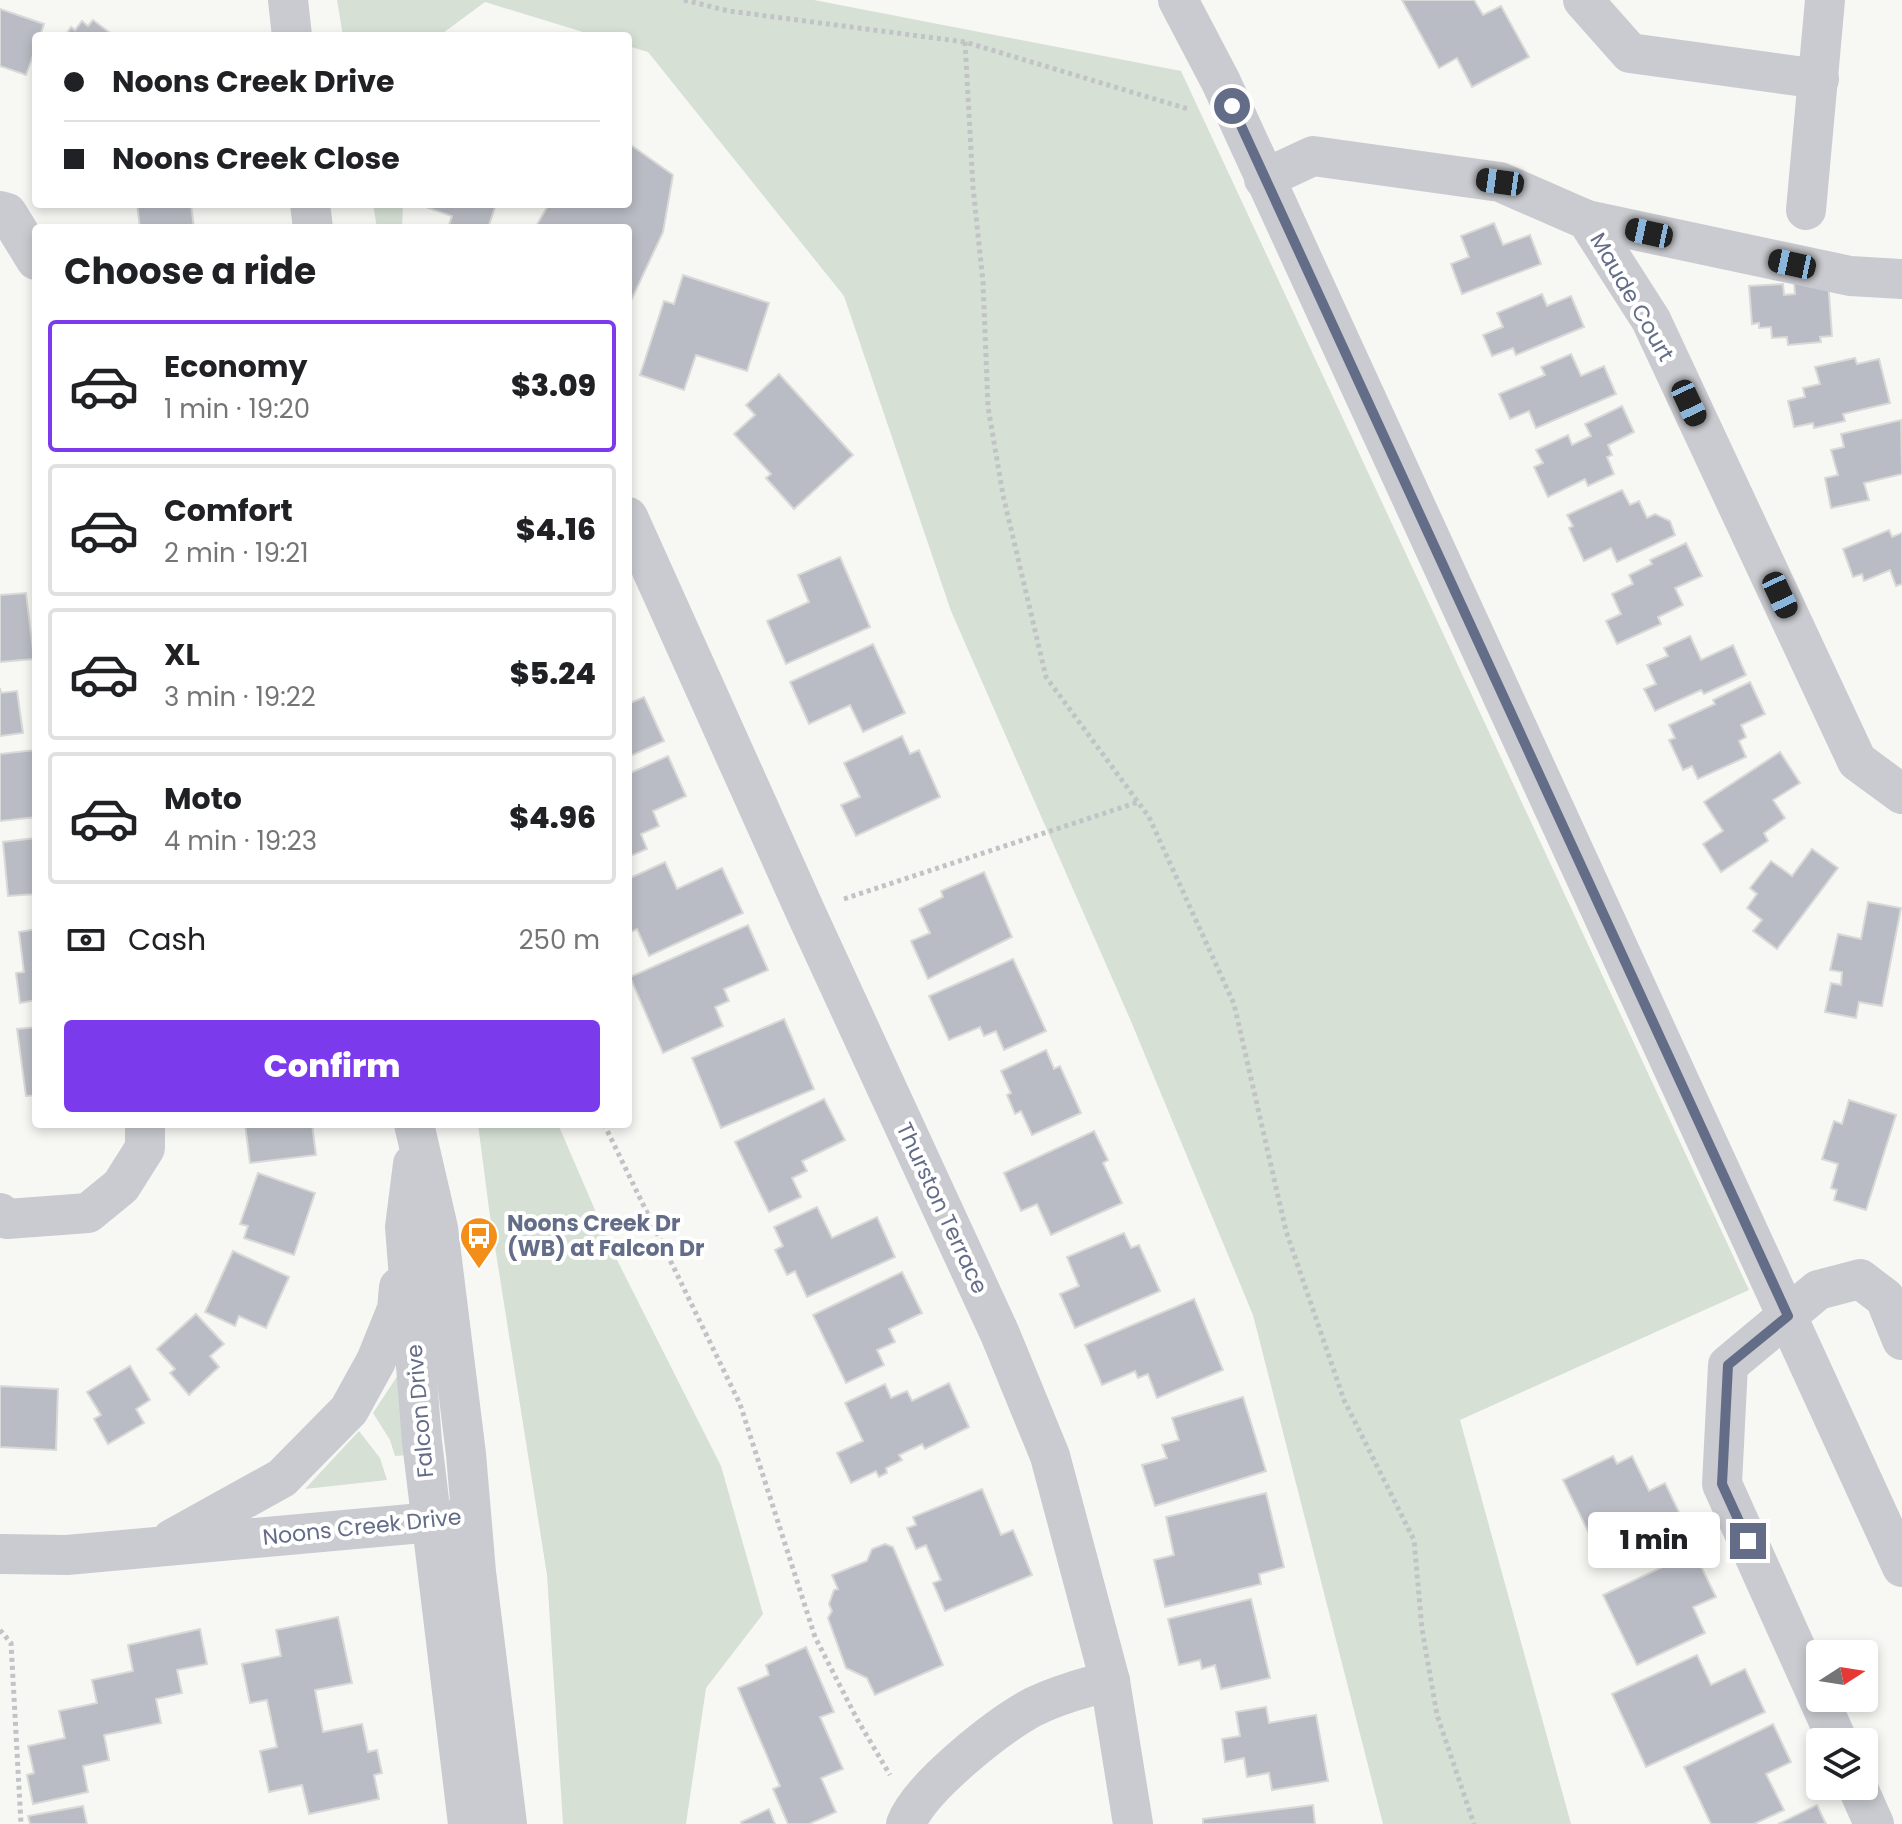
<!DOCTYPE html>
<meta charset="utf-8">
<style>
body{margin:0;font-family:Poppins,sans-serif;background:#f6f6f6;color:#202124;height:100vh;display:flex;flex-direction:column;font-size:30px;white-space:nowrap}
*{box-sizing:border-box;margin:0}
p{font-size:26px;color:#757577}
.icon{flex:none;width:44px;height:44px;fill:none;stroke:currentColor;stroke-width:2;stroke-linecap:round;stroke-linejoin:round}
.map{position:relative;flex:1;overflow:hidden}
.sheet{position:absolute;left:32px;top:224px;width:600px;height:904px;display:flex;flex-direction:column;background:#fff;border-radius:8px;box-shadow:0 4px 12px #0003}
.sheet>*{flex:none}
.guide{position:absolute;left:32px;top:32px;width:600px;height:176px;border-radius:8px;box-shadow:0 4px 12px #0003;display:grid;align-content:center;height:176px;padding:0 32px;background:#fff}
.needle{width:52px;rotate:78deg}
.fabs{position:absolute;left:1806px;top:1640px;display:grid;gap:16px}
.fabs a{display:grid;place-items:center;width:72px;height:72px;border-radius:8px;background:#fff;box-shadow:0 4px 12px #0003;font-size:40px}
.end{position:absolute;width:36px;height:36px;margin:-18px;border:10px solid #646d88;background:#fff;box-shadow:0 0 0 4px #fff}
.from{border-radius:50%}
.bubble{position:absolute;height:56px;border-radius:8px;background:#fff;box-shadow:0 4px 12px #0003;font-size:26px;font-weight:800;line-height:56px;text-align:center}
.car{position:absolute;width:24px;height:48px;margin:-24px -12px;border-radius:10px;box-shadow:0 0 6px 2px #0007;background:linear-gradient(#222 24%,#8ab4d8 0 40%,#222 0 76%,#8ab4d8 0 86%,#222 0)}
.guide b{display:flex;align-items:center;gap:28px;height:76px;font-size:30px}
.guide b+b{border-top:2px solid #e0e0e0}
.guide i{width:20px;height:20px;background:#202124}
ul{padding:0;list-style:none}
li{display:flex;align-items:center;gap:24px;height:132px;margin:0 16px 12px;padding:0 16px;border:4px solid #e0e0e0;border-radius:8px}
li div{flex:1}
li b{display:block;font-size:30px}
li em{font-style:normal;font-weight:800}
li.on{border-color:#7c3aed}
li>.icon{width:72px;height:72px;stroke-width:1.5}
h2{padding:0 32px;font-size:36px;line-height:96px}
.pay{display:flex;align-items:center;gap:20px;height:88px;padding:0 32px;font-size:30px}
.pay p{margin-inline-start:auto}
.cta{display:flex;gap:16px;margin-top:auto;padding:16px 32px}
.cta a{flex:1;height:92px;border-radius:8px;background:#7c3aed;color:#fff;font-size:32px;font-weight:800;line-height:92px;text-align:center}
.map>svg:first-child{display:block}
.green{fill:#d6e0d5}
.building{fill:#b9bcc4;stroke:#d9d9d7;stroke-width:2}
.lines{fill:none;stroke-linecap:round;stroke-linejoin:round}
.path{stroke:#c2c3c6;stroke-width:5;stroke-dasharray:4 4;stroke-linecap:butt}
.minor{stroke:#cacbd0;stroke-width:40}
.route{stroke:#646d88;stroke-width:10}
.labels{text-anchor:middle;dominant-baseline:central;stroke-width:8;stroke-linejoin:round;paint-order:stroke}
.street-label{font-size:22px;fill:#646d88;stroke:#fff}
.poi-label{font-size:22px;font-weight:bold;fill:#646d88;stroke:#fff;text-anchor:start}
</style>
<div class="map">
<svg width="1902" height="1824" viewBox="0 0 1902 1824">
<rect width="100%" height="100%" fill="#f7f8f4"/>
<g class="green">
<polygon points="337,0 814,0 1181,71 1749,1290 1460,1420 1571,1824 1383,1824 1253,1315 1130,1019 951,611 844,296 648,52 628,46 628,36 596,36 485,2 439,36 343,36"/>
<polygon points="373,204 403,204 402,228 377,228"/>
<polygon points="478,1124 558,1124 613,1252 721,1466 763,1614 706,1688 686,1824 563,1824 547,1575 489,1209"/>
<polygon points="398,1375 408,1455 395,1456 390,1440 373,1413"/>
<polygon points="359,1431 380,1458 387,1480 305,1489"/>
</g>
<g class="building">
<polygon points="1402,0 1474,0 1483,15 1501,6 1529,57 1472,87 1457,58 1439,68"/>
<polygon points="0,9 44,24 40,36 36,36 36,47 26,75 0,66"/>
<polygon points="93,20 114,36 65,36 71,27 75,30 82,21 88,26"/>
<polygon points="628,143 673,175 663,232 628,307 628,228 535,228 549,204 628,204"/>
<polygon points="137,204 191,205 194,228 140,228"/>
<polygon points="417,204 496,204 488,228 448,228 452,216"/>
<polygon points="1494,223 1503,245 1530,235 1541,264 1462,294 1451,264 1469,257 1461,236"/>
<polygon points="683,275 769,303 747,371 696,355 684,390 640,375 664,301 674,304"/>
<polygon points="1828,279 1832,336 1820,337 1821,342 1788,345 1787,337 1772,338 1771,327 1759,328 1759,323 1752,324 1749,286 1783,284 1784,295 1795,294 1794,282"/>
<polygon points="1542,294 1547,306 1571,296 1584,327 1516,355 1513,348 1492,356 1483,335 1503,327 1497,313"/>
<polygon points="1571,354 1581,376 1604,366 1616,394 1536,428 1529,411 1510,419 1499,394 1545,375 1541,367"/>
<polygon points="1855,358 1857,364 1879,359 1890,403 1843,414 1845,421 1814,428 1813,423 1794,427 1788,401 1805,397 1803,388 1820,384 1815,367"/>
<polygon points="779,374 853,455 794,509 766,478 771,474 734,434 755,415 746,405"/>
<polygon points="1622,406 1634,432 1608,445 1612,455 1607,457 1614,474 1588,486 1585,479 1548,497 1534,467 1543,463 1536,450 1568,435 1572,445 1591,436 1585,424"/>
<polygon points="1901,420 1902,474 1864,483 1869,500 1831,508 1825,478 1838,475 1831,450 1844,447 1841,434"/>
<polygon points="1622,490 1630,505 1639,501 1647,518 1655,514 1670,521 1675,535 1617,562 1611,548 1584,561 1569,528 1573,526 1567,515"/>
<polygon points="1889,530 1892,537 1902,533 1902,584 1896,586 1890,570 1864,581 1862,574 1853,577 1843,549"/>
<polygon points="1686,543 1702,576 1675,588 1683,605 1658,617 1661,624 1617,644 1606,621 1621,614 1612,594 1633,584 1629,575 1652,564 1650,560"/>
<polygon points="840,557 870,627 786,664 767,621 809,602 798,575"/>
<polygon points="26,593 34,659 0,662 0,595"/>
<polygon points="1690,636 1701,660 1733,645 1746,675 1704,694 1701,690 1655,711 1644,689 1656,684 1647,665 1668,656 1664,648"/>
<polygon points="873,644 905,713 863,732 850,705 809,724 790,682"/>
<polygon points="1750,682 1765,714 1741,725 1746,737 1739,741 1746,757 1698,779 1692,766 1683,770 1669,740 1675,738 1669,725 1715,704 1713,700"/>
<polygon points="0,688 1,693 17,691 23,733 0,736"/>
<polygon points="644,697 664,741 628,757 628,704"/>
<polygon points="902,736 910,754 919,750 940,797 856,836 841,805 860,797 844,763"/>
<polygon points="35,750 36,817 0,821 0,754"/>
<polygon points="1780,752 1800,783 1773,800 1785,818 1764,833 1768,841 1721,872 1703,844 1723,831 1704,802"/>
<polygon points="668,756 686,796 653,811 659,826 641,834 647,849 628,857 628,774"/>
<polygon points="36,838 36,894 8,896 3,842"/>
<polygon points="1812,849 1838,868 1777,949 1753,931 1762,920 1747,908 1757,894 1750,888 1771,861 1792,876"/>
<polygon points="665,862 677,889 722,868 743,913 649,956 637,929 631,932 628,927 628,879"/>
<polygon points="984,872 1012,937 928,979 911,941 930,933 919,909 943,897 941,891"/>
<polygon points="1868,902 1901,908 1882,1006 1859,1002 1856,1018 1825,1012 1831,983 1841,985 1842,972 1830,970 1838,934 1861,939"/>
<polygon points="748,925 768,970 724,989 729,1001 715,1007 723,1026 663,1053 630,977"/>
<polygon points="36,929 36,1000 20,1003 16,973 24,972 19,932"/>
<polygon points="1013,959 1046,1031 1004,1050 996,1031 984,1036 980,1027 949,1040 929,996"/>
<polygon points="784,1019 814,1089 721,1128 692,1058"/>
<polygon points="36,1027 36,1095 26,1096 17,1029"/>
<polygon points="1046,1050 1054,1069 1060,1066 1081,1113 1032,1135 1021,1111 1015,1114 1007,1095 1011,1093 1001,1071"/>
<polygon points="824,1099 845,1140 802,1161 807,1171 792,1178 801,1197 769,1212 735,1142"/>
<polygon points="1849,1100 1896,1115 1866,1210 1834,1200 1837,1190 1831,1188 1838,1164 1822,1159 1834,1121 1842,1124"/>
<polygon points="245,1124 312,1124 316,1155 250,1163"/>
<polygon points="1094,1131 1108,1160 1103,1163 1122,1203 1051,1235 1037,1204 1021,1211 1004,1173"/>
<polygon points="258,1173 315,1193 294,1255 244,1238 248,1226 240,1224"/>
<polygon points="817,1207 832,1238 877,1217 895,1257 807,1297 795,1271 787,1275 775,1250 783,1246 774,1227"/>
<polygon points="1124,1233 1131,1248 1139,1245 1160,1291 1075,1328 1060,1294 1079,1286 1067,1257"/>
<polygon points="233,1251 289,1277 266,1328 239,1316 235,1326 205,1312"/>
<polygon points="902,1272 922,1313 889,1329 895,1342 877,1350 884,1365 846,1383 813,1315"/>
<polygon points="1194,1299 1223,1370 1157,1398 1148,1374 1138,1378 1135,1371 1102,1385 1085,1345"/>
<polygon points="196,1314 224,1344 210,1356 219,1367 189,1395 170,1373 175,1369 157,1349"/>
<polygon points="130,1366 150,1400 136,1409 144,1423 108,1444 94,1419 101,1415 87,1392"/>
<polygon points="949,1383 969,1427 925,1449 922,1444 899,1455 902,1460 886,1468 887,1473 879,1477 876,1471 851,1483 837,1453 863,1441 845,1403 885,1384 891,1398 907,1391 912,1401"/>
<polygon points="0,1386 58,1389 56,1450 0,1447"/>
<polygon points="1243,1397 1266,1471 1155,1506 1142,1465 1167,1458 1162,1445 1179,1440 1172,1418"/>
<polygon points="1613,1456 1617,1464 1632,1456 1649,1491 1665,1483 1685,1525 1604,1564 1563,1480"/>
<polygon points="982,1489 1001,1535 1013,1530 1032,1575 945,1611 933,1583 941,1580 926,1545 916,1549 907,1528 916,1525 913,1517"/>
<polygon points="1266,1493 1284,1567 1259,1574 1261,1584 1165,1607 1154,1560 1174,1555 1166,1517"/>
<polygon points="885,1544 893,1547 943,1665 875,1695 867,1678 846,1668 828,1618 832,1611 829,1604 834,1590 838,1589 832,1575 867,1561 872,1549"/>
<polygon points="1694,1552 1716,1597 1693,1607 1705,1633 1637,1665 1603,1595"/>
<polygon points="1251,1599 1270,1678 1221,1689 1215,1665 1202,1669 1200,1660 1179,1665 1168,1619"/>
<polygon points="338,1617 352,1683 315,1690 323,1732 362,1724 368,1752 377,1750 382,1773 374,1775 379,1799 309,1814 302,1785 269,1792 260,1751 277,1747 267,1700 250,1703 242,1664 281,1656 276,1630"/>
<polygon points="200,1629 207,1664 177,1670 182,1693 156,1699 161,1723 104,1735 109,1760 83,1766 88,1792 33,1804 27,1775 34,1773 28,1746 65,1738 59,1711 97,1703 92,1680 133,1671 128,1645"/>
<polygon points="806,1647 834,1712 820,1717 843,1769 821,1778 836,1812 809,1824 788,1824 773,1789 780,1786 738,1688 769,1675 766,1665"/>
<polygon points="1697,1655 1711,1685 1745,1669 1765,1712 1646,1767 1612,1694"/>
<polygon points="1266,1707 1269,1723 1316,1715 1328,1781 1272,1790 1269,1773 1247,1777 1244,1758 1225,1762 1222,1739 1240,1736 1236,1712"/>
<polygon points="1773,1724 1791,1762 1766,1774 1784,1810 1754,1824 1711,1824 1684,1767"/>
<polygon points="1313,1805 1315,1824 1203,1824 1203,1819"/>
<polygon points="1817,1805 1826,1824 1778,1824"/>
<polygon points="83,1806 87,1824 30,1824 28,1816"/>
<polygon points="769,1809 775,1824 742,1824 741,1822"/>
</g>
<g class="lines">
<g class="path">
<polyline points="684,0 729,11 965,42 1188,109"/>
<polyline points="965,42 973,187 983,282 988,407 1003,495 1046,677 1149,817 1234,1004 1286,1231 1344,1400 1414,1540 1422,1629 1437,1715 1474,1824"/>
<polyline points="844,899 1138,802"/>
<polyline points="604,1124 740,1404 815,1637 857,1719 890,1775"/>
<polyline points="0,1630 11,1643 21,1824"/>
</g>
<g class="minor">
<polyline points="288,0 292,36"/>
<polyline points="1178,0 1221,82 1902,1567"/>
<polyline points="1583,0 1630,53 1819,79"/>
<polyline points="1264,179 1313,156 1500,182 1587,220 1651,320 1857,761 1902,794"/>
<polyline points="310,204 313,228"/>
<polyline points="1806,210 1825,0"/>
<polyline points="0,211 7,213 36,260"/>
<polyline points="1587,220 1850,276 1902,279"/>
<polyline points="628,517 806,913 1000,1334 1050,1456 1110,1681 1133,1824"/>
<polyline points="414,1124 438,1228 466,1454 476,1572 507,1824"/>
<polyline points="413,1164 405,1227 422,1442 468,1824"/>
<polyline points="0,1213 7,1219 88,1213 121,1186 145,1148 145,1124"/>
<polyline points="172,1539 282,1478 349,1410 376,1361 397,1309 399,1287"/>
<polyline points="0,1554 67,1555 455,1520"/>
<polyline points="1838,1742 1722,1484 1728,1365 1818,1290 1860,1279 1885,1298 1902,1340"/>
<polyline points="1857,1786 1874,1824"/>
<path d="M906 1824C920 1787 998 1726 1033 1707 1057 1695 1084 1688 1110 1681"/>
</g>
</g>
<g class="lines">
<polyline class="route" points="1232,106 1788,1316 1728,1365 1722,1484 1748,1541"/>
</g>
<defs>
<symbol id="bus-pin" viewBox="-11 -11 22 30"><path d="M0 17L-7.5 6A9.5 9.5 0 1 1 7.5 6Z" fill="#f38f19" stroke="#fff"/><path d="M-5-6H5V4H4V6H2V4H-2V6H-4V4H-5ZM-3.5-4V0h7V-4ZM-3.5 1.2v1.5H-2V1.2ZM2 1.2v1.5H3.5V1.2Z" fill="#fff"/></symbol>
</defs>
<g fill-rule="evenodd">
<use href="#bus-pin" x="457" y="1214" width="44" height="60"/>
</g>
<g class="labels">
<g class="street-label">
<text transform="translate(1632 297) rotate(60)">Maude Court</text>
<text transform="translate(942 1208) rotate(65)">Thurston Terrace</text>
<text transform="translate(420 1411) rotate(-95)">Falcon Drive</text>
<text transform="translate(362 1527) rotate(-6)">Noons Creek Drive</text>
</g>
<g class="poi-label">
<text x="507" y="1223">Noons Creek Dr<tspan x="507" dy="25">(WB) at Falcon Dr</tspan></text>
</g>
</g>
</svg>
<div class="fabs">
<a><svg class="needle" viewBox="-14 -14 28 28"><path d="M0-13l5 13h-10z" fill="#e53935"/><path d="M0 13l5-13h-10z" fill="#757577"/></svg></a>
<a><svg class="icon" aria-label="layers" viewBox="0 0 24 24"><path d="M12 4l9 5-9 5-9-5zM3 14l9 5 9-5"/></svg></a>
</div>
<i class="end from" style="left:1232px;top:106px"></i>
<i class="end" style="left:1748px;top:1541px"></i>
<div class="bubble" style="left:1588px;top:1512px;width:132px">1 min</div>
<i class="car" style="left:1500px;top:182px;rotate:278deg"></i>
<i class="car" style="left:1649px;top:233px;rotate:282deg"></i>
<i class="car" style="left:1792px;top:264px;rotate:282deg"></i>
<i class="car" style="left:1689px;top:403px;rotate:155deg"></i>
<i class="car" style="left:1780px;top:595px;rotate:155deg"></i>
<div class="guide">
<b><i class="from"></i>Noons Creek Drive</b>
<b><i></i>Noons Creek Close</b>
</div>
<section class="sheet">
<h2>Choose a ride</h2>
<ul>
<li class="on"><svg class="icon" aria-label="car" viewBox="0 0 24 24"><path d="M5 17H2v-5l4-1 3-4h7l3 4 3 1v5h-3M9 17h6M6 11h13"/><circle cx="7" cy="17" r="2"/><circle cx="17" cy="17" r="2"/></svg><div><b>Economy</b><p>1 min · 19:20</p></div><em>$3.09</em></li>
<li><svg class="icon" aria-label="car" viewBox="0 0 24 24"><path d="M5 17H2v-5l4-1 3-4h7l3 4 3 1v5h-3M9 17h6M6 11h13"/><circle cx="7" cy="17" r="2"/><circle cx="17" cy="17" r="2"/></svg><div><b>Comfort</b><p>2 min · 19:21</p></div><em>$4.16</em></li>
<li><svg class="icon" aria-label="car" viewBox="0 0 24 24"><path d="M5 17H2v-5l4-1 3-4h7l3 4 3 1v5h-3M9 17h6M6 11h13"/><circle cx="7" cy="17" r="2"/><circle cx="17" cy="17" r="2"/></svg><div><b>XL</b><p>3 min · 19:22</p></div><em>$5.24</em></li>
<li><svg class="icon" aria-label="car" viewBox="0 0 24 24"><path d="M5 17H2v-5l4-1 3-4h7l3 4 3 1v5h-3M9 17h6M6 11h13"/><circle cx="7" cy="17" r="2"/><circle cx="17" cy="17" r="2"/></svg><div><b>Moto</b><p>4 min · 19:23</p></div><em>$4.96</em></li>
</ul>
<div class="pay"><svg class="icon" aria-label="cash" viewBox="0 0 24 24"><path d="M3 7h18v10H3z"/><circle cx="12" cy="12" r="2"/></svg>Cash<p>250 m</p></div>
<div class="cta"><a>Confirm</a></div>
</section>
</div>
